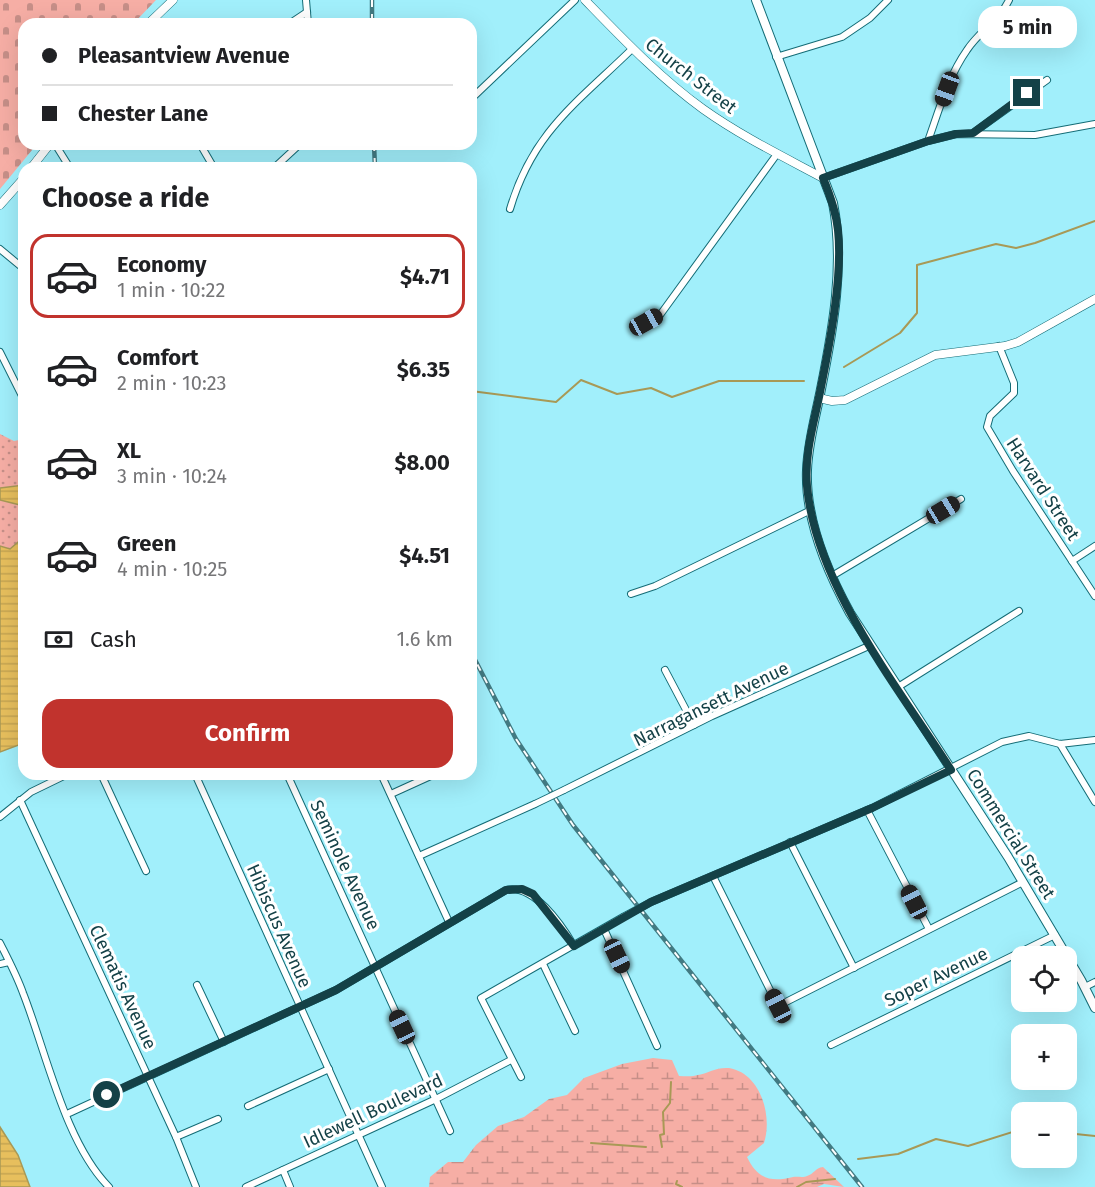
<!DOCTYPE html>
<meta charset="utf-8">
<style>
body{margin:0;font-family:"Fira Sans",sans-serif;background:#f2f2f2;color:#202124;height:100vh;display:flex;flex-direction:column;font-size:22px;white-space:nowrap}
*{box-sizing:border-box;margin:0}
p{font-size:20px;color:#757577}
.icon{flex:none;width:33px;height:33px;fill:none;stroke:currentColor;stroke-width:2;stroke-linecap:round;stroke-linejoin:round}
.map{position:relative;flex:1;overflow:hidden}
.panel{position:absolute;left:18px;top:162px;width:459px;height:618px;display:flex;flex-direction:column;background:#fff;border-radius:18px;box-shadow:0 6px 24px #0002}
.panel>*{flex:none}
.banner{position:absolute;left:18px;top:18px;width:459px;height:132px;border-radius:18px;box-shadow:0 6px 24px #0002;display:grid;align-content:center;height:132px;padding:0 24px;background:#fff}
.buttons{position:absolute;left:1011px;top:946px;display:grid;gap:12px}
.buttons a{display:grid;place-items:center;width:66px;height:66px;border-radius:12px;background:#fff;box-shadow:0 6px 24px #0002;font-size:30px}
.end{position:absolute;width:27px;height:27px;margin:-14px;border:8px solid #144147;background:#fff;box-shadow:0 0 0 3px #fff}
.from{border-radius:50%}
.bubble{position:absolute;height:42px;border-radius:18px;background:#fff;box-shadow:0 6px 24px #0002;font-size:20px;font-weight:700;line-height:42px;text-align:center}
.car{position:absolute;width:18px;height:36px;margin:-18px -9px;border-radius:8px;box-shadow:0 0 4px 2px #0007;background:linear-gradient(#222 24%,#8ab4d8 0 40%,#222 0 76%,#8ab4d8 0 86%,#222 0)}
.banner b{display:flex;align-items:center;gap:21px;height:57px;font-size:22px}
.banner b+b{border-top:2px solid #e0e0e0}
.banner i{width:15px;height:15px;background:#202124}
ul{padding:0;list-style:none}
li{display:flex;align-items:center;gap:18px;height:84px;margin:0 12px 9px;padding:0 12px;border:3px solid transparent;border-radius:18px}
li div{flex:1}
li b{display:block;font-size:22px}
li em{font-style:normal;font-weight:700}
li.active{border-color:#c1332d}
li>.icon{width:54px;height:54px;stroke-width:1.5}
h2{padding:0 24px;font-size:27px;line-height:72px}
.pay{display:flex;align-items:center;gap:15px;height:66px;padding:0 24px;font-size:22px}
.pay p{margin-inline-start:auto}
.cta{display:flex;gap:12px;margin-top:auto;padding:12px 24px}
.cta a{flex:1;height:69px;border-radius:18px;background:#c1332d;color:#fff;font-size:24px;font-weight:700;line-height:69px;text-align:center}
.map>svg:first-child{display:block}
.wetland{fill:url(#wetland-marsh)}
.cemetery{fill:url(#cemetery-stones)}
.park{fill:url(#park-dots)}
.water{fill:url(#water-rules);stroke:#a89956;stroke-width:1.5}
.lines{fill:none;stroke-linecap:round;stroke-linejoin:round}
.stream{stroke:#a89956;stroke-width:2}
.minor-casing{stroke:#146c76;stroke-width:8}
.tertiary-casing{stroke:#146c76;stroke-width:9}
.secondary-casing{stroke:#146c76;stroke-width:10}
.minor{stroke:#fff;stroke-width:6}
.tertiary{stroke:#fff;stroke-width:8}
.secondary{stroke:#fff;stroke-width:8}
.rail-casing{stroke:#427a82;stroke-width:4.5}
.rail{stroke:#fff;stroke-width:2;stroke-dasharray:7;stroke-linecap:butt}
.minor-bridge-casing{stroke:#146c76;stroke-width:8;stroke-linecap:butt}
.minor-bridge{stroke:#fff;stroke-width:6}
.route{stroke:#144147;stroke-width:8}
.labels{text-anchor:middle;dominant-baseline:central;stroke-width:6;stroke-linejoin:round;paint-order:stroke}
.street-label{font-size:18px;fill:#144147;stroke:#fff}
</style>
<div class="map">
<svg width="1095" height="1187" viewBox="0 0 1095 1187">
<defs>
<pattern id="wetland-marsh" width="20" height="14" patternUnits="userSpaceOnUse" patternTransform="scale(1.5)"><rect width="20" height="14" fill="#f6aea5"/><path d="M1 5h8M5 5V1M11 12h8M15 12V8" fill="none" stroke="#c68f88"/></pattern>
<pattern id="cemetery-stones" width="16" height="16" patternUnits="userSpaceOnUse" patternTransform="scale(1.5)"><rect width="16" height="16" fill="#f6aea5"/><path d="M2 7V4a2 2 0 0 1 4 0v3zM10 15v-3a2 2 0 0 1 4 0v3z" fill="#c68f88"/></pattern>
<pattern id="park-dots" width="8" height="8" patternUnits="userSpaceOnUse" patternTransform="scale(1.5)"><rect width="8" height="8" fill="#f6aea5"/><path d="M2 2h.1M6 6h.1" fill="none" stroke="#c68f88" stroke-width="1.8" stroke-linecap="round"/></pattern>
<pattern id="water-rules" width="6" height="5" patternUnits="userSpaceOnUse" patternTransform="scale(1.5)"><rect width="6" height="5" fill="#e7bf5d"/><path d="M0 2.5h6" fill="none" stroke="#c5a552"/></pattern>
</defs>
<rect width="100%" height="100%" fill="#a1effb"/>
<path class="wetland" d="M653 1058 672 1060 679 1076C685 1076 692 1077 698 1075 709 1073 716 1067 729 1068 760 1073 773 1115 764 1143L747 1157C757 1178 770 1183 793 1177 797 1176 803 1178 807 1176 814 1174 815 1168 823 1167L844 1187 824 1184 817 1187H429L430 1177 448 1162H463L476 1145 498 1126 524 1117 549 1099 567 1095 584 1078 622 1064Z"/>
<polygon class="cemetery" points="0,0 156,0 133,24 24,24 24,144 37,144 0,189"/>
<polygon class="park" points="0,434 14,441 24,439 24,537 10,550 0,546"/>
<g class="water">
<polygon points="24,485 24,506 0,500 0,488"/>
<polygon points="24,537 24,743 0,752 0,546 10,549"/>
<polygon points="0,1127 18,1155 30,1187 0,1187"/>
</g>
<g class="lines">
<g class="stream">
<polyline points="844,367 900,333 917,313 917,265 996,244 1016,248 1035,243 1095,221"/>
<polyline points="471,391 556,402 581,380 617,394 651,388 672,397 719,381 804,381"/>
<polyline points="1066,1133 1095,1136"/>
<polyline points="591,1143 646,1147"/>
<polyline points="662,1147 660,1135 664,1134 663,1112 670,1103 671,1082"/>
<polyline points="858,1159 898,1154 936,1139 968,1146 1022,1129"/>
<polyline points="677,1181 676,1184 682,1187"/>
<polyline points="797,1187 806,1182 835,1179"/>
</g>
<defs>
<g id="minor">
<polyline points="306,0 308,24"/>
<polyline points="289,24 307,12"/>
<polyline points="776,57 842,37 870,18 888,0"/>
<polyline points="471,99 575,0"/>
<polyline points="973,133 1047,80"/>
<path d="M928 141C939 110 948 77 967 50 979 31 1000 20 1009 0"/>
<polyline points="55,144 70,168"/>
<polyline points="200,144 214,168"/>
<polyline points="274,168 300,144"/>
<polyline points="823,178 928,141 956,134 1035,135 1095,124"/>
<path d="M510 209C533 131 578 102 632 49"/>
<polyline points="0,249 24,269"/>
<polyline points="646,323 660,315 777,154"/>
<polyline points="999,346 1014,383 1014,393 990,416 987,427 1013,471 1095,596"/>
<polyline points="0,352 24,400"/>
<polyline points="1072,561 1095,546"/>
<polyline points="832,576 961,499"/>
<polyline points="631,594 655,586 811,510"/>
<polyline points="665,670 694,725"/>
<polyline points="898,687 1019,611"/>
<polyline points="1060,744 1095,802"/>
<polyline points="101,774 146,871"/>
<polyline points="195,774 382,1187"/>
<polyline points="287,774 450,1131"/>
<polyline points="381,774 449,922"/>
<polyline points="564,790 712,716 871,645"/>
<polyline points="391,794 435,774"/>
<polyline points="20,800 176,1137 196,1187"/>
<polyline points="867,810 929,929"/>
<polyline points="0,817 31,792 68,774"/>
<polyline points="790,842 854,968"/>
<polyline points="419,856 535,804"/>
<polyline points="713,876 778,1006 1023,882"/>
<polyline points="651,902 872,808 1002,742 1029,736 1060,744 1095,740"/>
<polyline points="604,929 657,1046"/>
<path d="M0 943C8 959 17 976 23 993 46 1051 65 1143 109 1187"/>
<polyline points="0,964 9,962"/>
<polyline points="543,964 575,1031"/>
<polyline points="197,985 224,1042"/>
<polyline points="1085,987 1095,982"/>
<polyline points="831,1045 1055,935"/>
<polyline points="521,1077 481,998 623,917"/>
<polyline points="248,1106 329,1069"/>
<path d="M67 1114 336 990 506 890C533 883 561 924 574 946"/>
<polyline points="176,1137 218,1119"/>
<polyline points="283,1170 290,1187"/>
<polyline points="246,1187 436,1099 511,1060"/>
</g>
<g id="tertiary">
<path d="M585 0C622 38 660 78 703 109 741 136 782 156 823 178"/>
<polyline points="148,24 173,0"/>
<polyline points="31,168 50,144"/>
<polyline points="0,205 24,178"/>
<polyline points="819,398 832,401 845,400 935,355 1005,346 1018,342 1095,299"/>
</g>
<path id="secondary" d="M756 0 833 203C845 264 833 329 821 389 816 415 808 442 807 470 805 519 827 571 850 613L1008 857 1081 980 1095 1008"/>
</defs>
<use href="#minor" class="minor-casing"/>
<use href="#tertiary" class="tertiary-casing"/>
<use href="#secondary" class="secondary-casing"/>
<use href="#minor" class="minor"/>
<use href="#tertiary" class="tertiary"/>
<use href="#secondary" class="secondary"/>
<defs>
<g id="rail">
<polyline points="372,0 372,24"/>
<polyline points="374,144 375,168"/>
<polyline points="471,652 516,739 573,825 862,1187"/>
</g>
</defs>
<use href="#rail" class="rail-casing"/>
<use href="#rail" class="rail"/>
<defs>
<g id="minor-bridge">
<polyline points="535,804 564,790"/>
<polyline points="623,917 651,902"/>
</g>
</defs>
<use href="#minor-bridge" class="minor-bridge-casing"/>
<use href="#minor-bridge" class="minor-bridge"/>
</g>
<g class="lines">
<path class="route" d="M107 1095 336 990 506 890 522 889 533 894 574 946 651 902 872 808 951 770C898 687 816 586 807 486 804 452 815 420 821 387 830 342 843 275 838 230 836 211 830 195 823 178L928 141 956 134 973 133 1027 93"/>
</g>
<g class="labels">
<g class="street-label">
<text transform="translate(691 76) rotate(38)">Church Street</text>
<text transform="translate(1043 489) rotate(57)">Harvard Street</text>
<text transform="translate(711 704) rotate(-26)">Narragansett Avenue</text>
<text transform="translate(1011 834) rotate(58)">Commercial Street</text>
<text transform="translate(345 865) rotate(65)">Seminole Avenue</text>
<text transform="translate(279 926) rotate(66)">Hibiscus Avenue</text>
<text transform="translate(936 977) rotate(-26)">Soper Avenue</text>
<text transform="translate(123 987) rotate(65)">Clematis Avenue</text>
<text transform="translate(373 1111) rotate(-25)">Idlewell Boulevard</text>
</g>
</g>
</svg>
<div class="buttons">
<a><svg class="icon" aria-label="locate" viewBox="0 0 24 24"><circle cx="12" cy="12" r="6"/><path d="M12 2v4M12 18v4M2 12h4M18 12h4"/></svg></a>
<a>+</a>
<a>−</a>
</div>
<i class="end from" style="left:107px;top:1095px"></i>
<i class="end" style="left:1027px;top:93px"></i>
<div class="bubble" style="left:978px;top:6px;width:99px">5 min</div>
<i class="car" style="left:947px;top:89px;rotate:200deg"></i>
<i class="car" style="left:646px;top:322px;rotate:61deg"></i>
<i class="car" style="left:943px;top:510px;rotate:59deg"></i>
<i class="car" style="left:914px;top:902px;rotate:333deg"></i>
<i class="car" style="left:617px;top:956px;rotate:155deg"></i>
<i class="car" style="left:778px;top:1006px;rotate:333deg"></i>
<i class="car" style="left:402px;top:1027px;rotate:335deg"></i>
<div class="banner">
<b><i class="from"></i>Pleasantview Avenue</b>
<b><i></i>Chester Lane</b>
</div>
<section class="panel">
<h2>Choose a ride</h2>
<ul>
<li class="active"><svg class="icon" aria-label="car" viewBox="0 0 24 24"><path d="M5 17H2v-5l4-1 3-4h7l3 4 3 1v5h-3M9 17h6M6 11h13"/><circle cx="7" cy="17" r="2"/><circle cx="17" cy="17" r="2"/></svg><div><b>Economy</b><p>1 min · 10:22</p></div><em>$4.71</em></li>
<li><svg class="icon" aria-label="car" viewBox="0 0 24 24"><path d="M5 17H2v-5l4-1 3-4h7l3 4 3 1v5h-3M9 17h6M6 11h13"/><circle cx="7" cy="17" r="2"/><circle cx="17" cy="17" r="2"/></svg><div><b>Comfort</b><p>2 min · 10:23</p></div><em>$6.35</em></li>
<li><svg class="icon" aria-label="car" viewBox="0 0 24 24"><path d="M5 17H2v-5l4-1 3-4h7l3 4 3 1v5h-3M9 17h6M6 11h13"/><circle cx="7" cy="17" r="2"/><circle cx="17" cy="17" r="2"/></svg><div><b>XL</b><p>3 min · 10:24</p></div><em>$8.00</em></li>
<li><svg class="icon" aria-label="car" viewBox="0 0 24 24"><path d="M5 17H2v-5l4-1 3-4h7l3 4 3 1v5h-3M9 17h6M6 11h13"/><circle cx="7" cy="17" r="2"/><circle cx="17" cy="17" r="2"/></svg><div><b>Green</b><p>4 min · 10:25</p></div><em>$4.51</em></li>
</ul>
<div class="pay"><svg class="icon" aria-label="cash" viewBox="0 0 24 24"><path d="M3 7h18v10H3z"/><circle cx="12" cy="12" r="2"/></svg>Cash<p>1.6 km</p></div>
<div class="cta"><a>Confirm</a></div>
</section>
</div>
